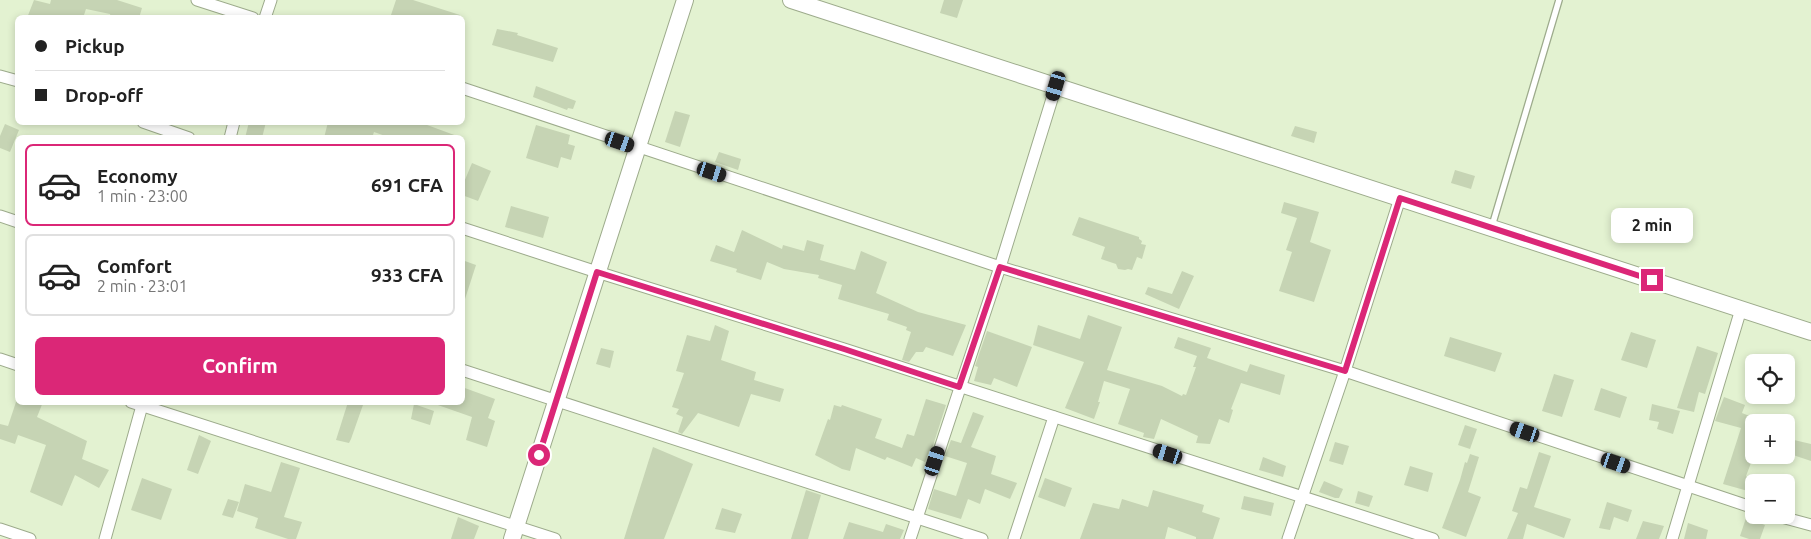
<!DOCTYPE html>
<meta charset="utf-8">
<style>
body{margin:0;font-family:Ubuntu,sans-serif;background:#f6f6f6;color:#222;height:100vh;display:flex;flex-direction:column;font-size:19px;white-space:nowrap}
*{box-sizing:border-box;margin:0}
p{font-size:16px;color:#767676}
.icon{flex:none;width:28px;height:28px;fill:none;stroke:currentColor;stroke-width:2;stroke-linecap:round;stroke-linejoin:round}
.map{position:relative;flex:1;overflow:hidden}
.side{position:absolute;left:15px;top:135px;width:450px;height:270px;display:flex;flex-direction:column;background:#fff;border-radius:8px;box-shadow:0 2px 8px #0003}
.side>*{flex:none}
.guide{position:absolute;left:15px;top:15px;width:450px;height:110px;border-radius:8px;box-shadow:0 2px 8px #0003;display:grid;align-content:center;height:110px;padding:0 20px;background:#fff}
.buttons{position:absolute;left:1745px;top:354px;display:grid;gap:10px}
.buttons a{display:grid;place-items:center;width:50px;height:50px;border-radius:8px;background:#fff;box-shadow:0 2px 8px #0003;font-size:25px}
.end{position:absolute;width:22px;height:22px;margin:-11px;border:6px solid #db2777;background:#fff;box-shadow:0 0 0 2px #fff}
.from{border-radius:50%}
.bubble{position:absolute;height:35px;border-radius:8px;background:#fff;box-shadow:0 2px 8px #0003;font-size:16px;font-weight:600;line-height:35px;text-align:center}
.car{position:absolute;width:15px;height:30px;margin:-15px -8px;border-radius:6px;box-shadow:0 0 4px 1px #0007;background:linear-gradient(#222 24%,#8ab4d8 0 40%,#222 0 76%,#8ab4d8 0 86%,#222 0)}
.guide b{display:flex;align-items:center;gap:18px;height:48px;font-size:19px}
.guide b+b{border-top:1px solid #e0e0e0}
.guide i{width:12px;height:12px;background:#222}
ul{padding:9px 0 0;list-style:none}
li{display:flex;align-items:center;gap:15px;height:82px;margin:0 10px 8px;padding:0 10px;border:2px solid #e0e0e0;border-radius:8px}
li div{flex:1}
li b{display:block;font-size:19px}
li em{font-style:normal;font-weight:600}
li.active{border-color:#db2777}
li>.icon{width:45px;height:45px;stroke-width:1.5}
.action{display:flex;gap:10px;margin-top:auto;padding:10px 20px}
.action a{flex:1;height:58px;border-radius:8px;background:#db2777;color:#fff;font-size:20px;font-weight:600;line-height:58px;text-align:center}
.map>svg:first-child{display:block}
.building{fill:#c6d4b4}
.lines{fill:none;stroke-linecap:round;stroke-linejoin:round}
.lane-casing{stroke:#9dab8c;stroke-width:8}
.street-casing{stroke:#9dab8c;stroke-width:13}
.secondary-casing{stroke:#9dab8c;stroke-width:18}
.lane{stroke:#fff;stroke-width:5.5}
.street{stroke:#fff;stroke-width:11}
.secondary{stroke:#fff;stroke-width:16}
.route{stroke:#db2777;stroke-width:6}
</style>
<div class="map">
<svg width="1811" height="539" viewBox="0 0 1811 539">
<rect width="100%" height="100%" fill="#e3f2d1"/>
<g class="building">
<polygon points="34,0 50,4 51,0 117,0 142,8 139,18 111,18 110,14 86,9 83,18 27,18"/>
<polygon points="396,0 413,0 460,15 460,18 390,18"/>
<polygon points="944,0 963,0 957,18 940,13"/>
<polygon points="497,29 518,33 517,35 558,48 553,62 492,45"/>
<polygon points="536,86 576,101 573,109 568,108 567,110 533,97"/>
<polygon points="675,111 690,115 680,147 665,142"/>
<polygon points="249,122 266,122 262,138 245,138"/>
<polygon points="328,122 419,122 457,136 457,138 391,138 374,132 372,138 324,138"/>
<polygon points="5,124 19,130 10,152 0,148 0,136"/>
<polygon points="536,125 570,135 568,144 575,146 571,160 561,157 558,168 526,158"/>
<polygon points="1295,126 1317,132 1314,143 1291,136"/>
<polygon points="719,152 741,159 738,170 715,162"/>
<polygon points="472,163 491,171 478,201 462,195 462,187"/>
<polygon points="1455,170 1475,176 1471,189 1451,183"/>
<polygon points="1284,202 1319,212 1310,242 1331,250 1314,302 1279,291 1292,252 1286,250 1297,218 1281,213"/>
<polygon points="511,206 549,217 543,238 505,227"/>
<polygon points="1079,217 1139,237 1139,239 1142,241 1141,244 1146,245 1142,259 1137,257 1132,270 1128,269 1125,270 1118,269 1116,264 1101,259 1105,247 1072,235"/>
<polygon points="742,230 782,249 783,245 804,251 807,240 824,245 820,260 855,270 861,251 887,262 876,293 918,312 966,325 953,356 926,347 923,352 916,352 909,362 902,360 911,332 906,330 907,327 887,320 889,314 838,299 842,285 818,278 819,275 784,269 767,262 761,280 736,272 737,269 710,261 716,245 734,252"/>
<polygon points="462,260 476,265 465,299 462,299"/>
<polygon points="1182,271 1194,276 1179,309 1145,294 1148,287 1172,294"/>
<polygon points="1088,315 1122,327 1107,370 1162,386 1182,396 1183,394 1186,395 1196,367 1193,367 1197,356 1174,348 1178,337 1211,348 1207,358 1247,372 1250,364 1285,375 1280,395 1241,383 1231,409 1233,410 1229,423 1219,419 1210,444 1196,443 1198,436 1161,419 1154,439 1143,437 1144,433 1118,424 1130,389 1104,381 1098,402 1100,402 1094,419 1065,408 1084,362 1033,345 1038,325 1080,339"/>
<polygon points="715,325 729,331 721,360 756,372 754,380 784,389 780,402 751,394 739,427 698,413 682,434 678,432 683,417 676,414 679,409 672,407 684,373 676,371 687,335 710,341"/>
<polygon points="987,331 1032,347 1017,387 994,378 991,385 974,381 978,367 975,366"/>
<polygon points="1631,332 1656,340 1647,368 1621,360"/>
<polygon points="1450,337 1502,353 1495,372 1444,356"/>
<polygon points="1697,346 1718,353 1705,394 1699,392 1694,412 1677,408"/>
<polygon points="601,348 614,351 610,368 596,364"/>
<polygon points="1554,374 1574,380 1562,417 1542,411"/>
<polygon points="462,387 495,399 488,418 495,421 487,447 466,440 472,417 435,404 436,402 462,402"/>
<polygon points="1601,388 1627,397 1620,418 1594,410"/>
<polygon points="1724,397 1745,405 1742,413 1757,419 1754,422 1754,455 1746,476 1752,479 1748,491 1723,484 1741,428 1715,421"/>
<polygon points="926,399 946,405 931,452 929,451 925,462 916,458 912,467 887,457 885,460 856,448 850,471 842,469 815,455 828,419 830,420 834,405 841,407 842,405 882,419 875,438 902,448 907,434 914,436"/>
<polygon points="16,402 43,402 37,417 87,441 82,459 109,470 99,488 75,475 62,506 30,492 46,445 18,435 15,444 0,439 0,424 8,426"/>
<polygon points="348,402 364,402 351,439 349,443 336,440"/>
<polygon points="414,404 434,411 430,425 411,419"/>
<polygon points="1652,404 1680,411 1673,434 1657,429 1659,422 1649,420"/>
<polygon points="973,412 984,416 971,447 996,456 991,474 1017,483 1010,499 985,489 980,504 968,499 961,519 928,509 934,489 956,496 967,463 945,456 951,440 961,443"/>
<polygon points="1465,425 1477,429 1470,449 1458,445"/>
<polygon points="199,435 211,441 198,474 187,470"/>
<polygon points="1794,440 1811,444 1811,461 1790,454"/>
<polygon points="1335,442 1349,446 1343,465 1329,461"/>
<polygon points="653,447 693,464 664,539 624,539"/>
<polygon points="1539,452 1551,456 1534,507 1571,519 1564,538 1527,524 1523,539 1507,539 1518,513 1512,511 1520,487 1527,489"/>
<polygon points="1470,454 1479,457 1468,492 1481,497 1466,537 1442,528 1460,480 1465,462 1467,463"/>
<polygon points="1263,457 1286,466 1283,477 1259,470"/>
<polygon points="281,462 300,468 284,517 302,522 296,539 288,539 255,528 258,518 237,511 245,484 271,492"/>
<polygon points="1410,466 1433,473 1428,492 1404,485"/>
<polygon points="142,478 172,489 161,520 131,510"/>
<polygon points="1045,478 1072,488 1065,507 1038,497"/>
<polygon points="1324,481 1343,489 1339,498 1335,498 1319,492"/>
<polygon points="806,490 821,495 808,539 791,539"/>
<polygon points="1153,490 1204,505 1202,512 1220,518 1213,539 1196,539 1196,537 1168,527 1165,539 1080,539 1093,503 1119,509 1122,499 1148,507"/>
<polygon points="1358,491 1373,496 1369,507 1355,503"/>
<polygon points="1244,496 1274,503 1271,516 1241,509"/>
<polygon points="228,499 239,502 233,518 222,515"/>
<polygon points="1607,502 1632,510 1628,522 1614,517 1610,530 1599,528"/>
<polygon points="722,508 742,514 735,533 715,529"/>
<polygon points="458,517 479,526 474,539 451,539"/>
<polygon points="1746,518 1765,525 1760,539 1749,539 1740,536"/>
<polygon points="1643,521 1664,526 1659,539 1636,539"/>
<polygon points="849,522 883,532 886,524 904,530 900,539 843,539"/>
<polygon points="1688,523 1708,530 1706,539 1684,539"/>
</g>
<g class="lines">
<defs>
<polyline id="lane" points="1492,226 1559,0"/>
<g id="street">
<polyline points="197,0 253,18"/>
<polyline points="265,18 271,0"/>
<polyline points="0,76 18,81"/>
<polyline points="462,88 1000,267 1345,371 1754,508"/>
<polyline points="143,122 189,138"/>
<polyline points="230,138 234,122"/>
<polyline points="0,216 18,222"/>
<polyline points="462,228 597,272 844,349 1433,539"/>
<polyline points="0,359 18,365"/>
<polyline points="462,370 982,539"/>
<polyline points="131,402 555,539"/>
<polyline points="1774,515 1811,525"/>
<polyline points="0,529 30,539"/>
<polyline points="105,539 143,402"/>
<polyline points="910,539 1000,267 1056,86"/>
<polyline points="1014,539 1054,417"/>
<polyline points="1288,539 1345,371 1400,198"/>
<polyline points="1672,539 1741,309"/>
</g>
<g id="secondary">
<polyline points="791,0 1811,332"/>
<polyline points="512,539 685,0"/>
</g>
</defs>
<use href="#lane" class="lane-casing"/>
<use href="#street" class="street-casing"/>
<use href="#secondary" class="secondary-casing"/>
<use href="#lane" class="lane"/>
<use href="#street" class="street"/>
<use href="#secondary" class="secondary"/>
</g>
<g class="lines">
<polyline class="route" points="539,455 597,272 844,349 959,387 1000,267 1345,371 1400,198 1652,280"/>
</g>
</svg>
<div class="buttons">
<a><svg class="icon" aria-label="locate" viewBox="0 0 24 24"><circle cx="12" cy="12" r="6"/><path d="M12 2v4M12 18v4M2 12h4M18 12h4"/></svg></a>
<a>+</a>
<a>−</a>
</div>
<i class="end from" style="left:539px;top:455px"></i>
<i class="end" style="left:1652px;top:280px"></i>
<div class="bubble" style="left:1611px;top:208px;width:82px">2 min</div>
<i class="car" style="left:1056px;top:86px;rotate:197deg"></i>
<i class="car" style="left:620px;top:142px;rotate:109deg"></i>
<i class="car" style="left:712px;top:172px;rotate:108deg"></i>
<i class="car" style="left:1525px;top:432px;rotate:289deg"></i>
<i class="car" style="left:1168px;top:454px;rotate:288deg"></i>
<i class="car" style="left:935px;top:461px;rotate:18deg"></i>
<i class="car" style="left:1616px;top:463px;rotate:109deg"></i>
<div class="guide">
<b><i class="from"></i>Pickup</b>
<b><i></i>Drop-off</b>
</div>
<section class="side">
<ul>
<li class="active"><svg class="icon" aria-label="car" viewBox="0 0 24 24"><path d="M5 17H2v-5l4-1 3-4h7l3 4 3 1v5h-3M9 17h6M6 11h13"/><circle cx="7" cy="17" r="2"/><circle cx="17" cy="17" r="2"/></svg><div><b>Economy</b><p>1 min · 23:00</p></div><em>691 CFA</em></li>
<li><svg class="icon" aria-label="car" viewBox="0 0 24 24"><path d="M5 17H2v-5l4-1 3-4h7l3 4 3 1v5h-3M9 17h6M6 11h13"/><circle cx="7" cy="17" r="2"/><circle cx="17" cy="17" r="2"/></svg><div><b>Comfort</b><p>2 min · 23:01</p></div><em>933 CFA</em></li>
</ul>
<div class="action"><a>Confirm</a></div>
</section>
</div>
